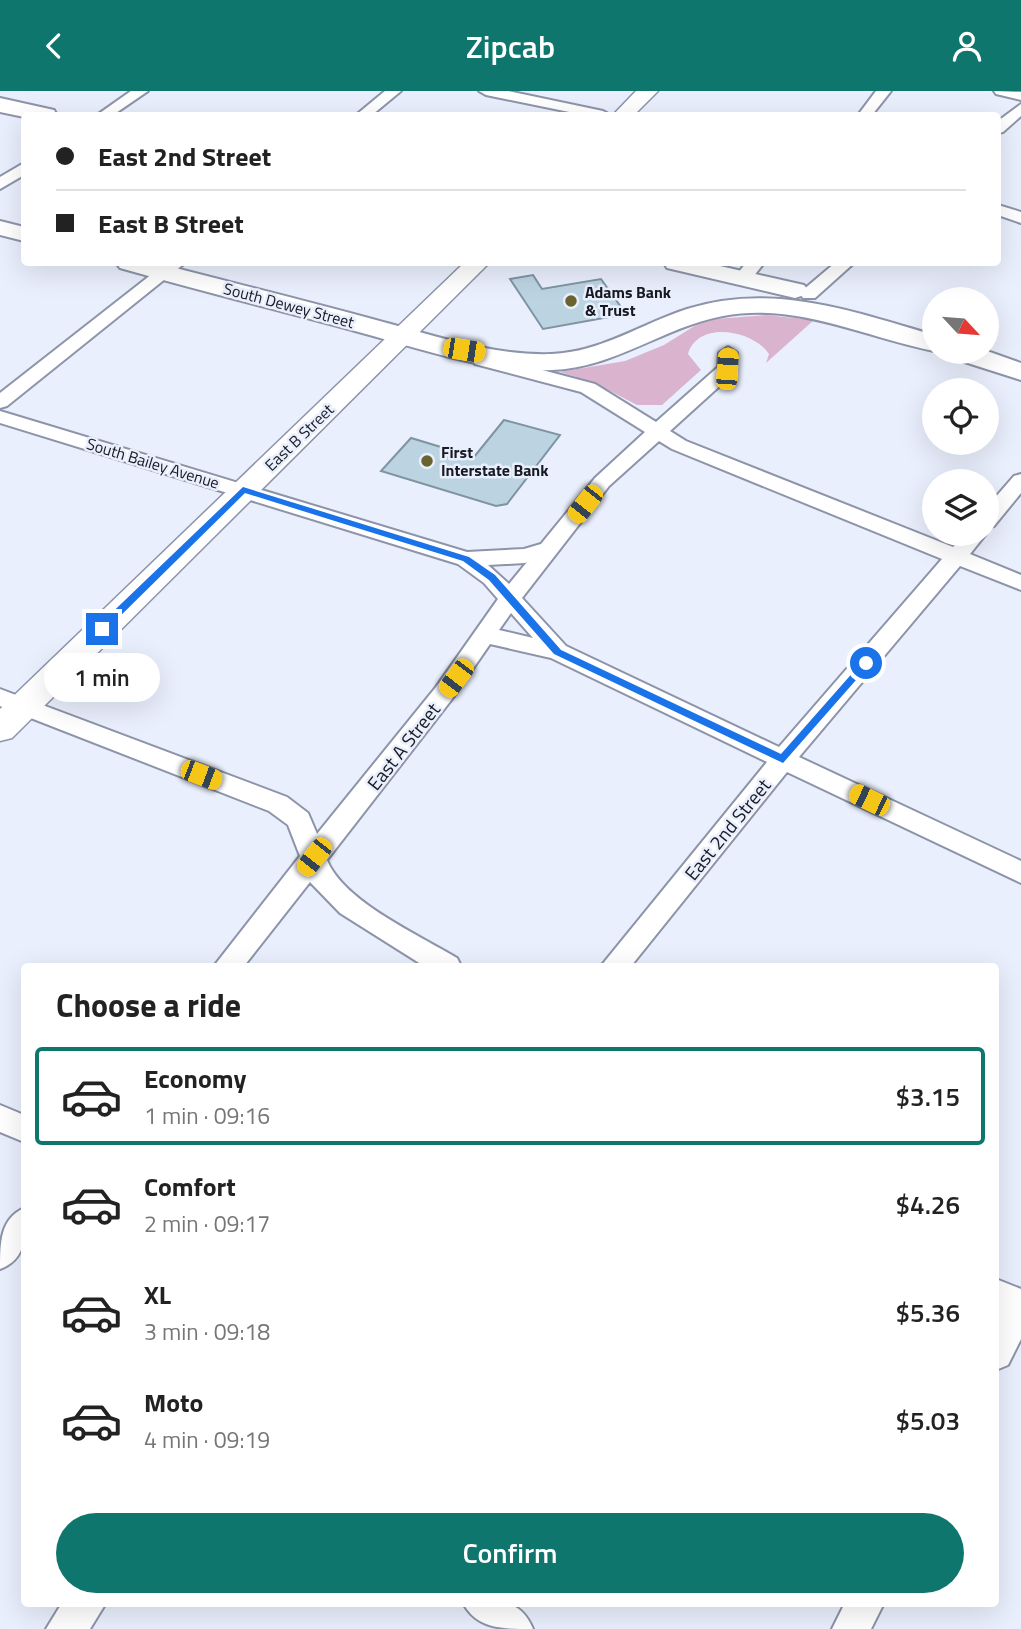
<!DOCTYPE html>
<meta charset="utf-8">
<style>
body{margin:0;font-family:"Titillium Web",sans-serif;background:#f6f6f6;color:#222;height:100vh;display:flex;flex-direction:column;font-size:26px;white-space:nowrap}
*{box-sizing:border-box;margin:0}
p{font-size:23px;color:#767676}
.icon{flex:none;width:38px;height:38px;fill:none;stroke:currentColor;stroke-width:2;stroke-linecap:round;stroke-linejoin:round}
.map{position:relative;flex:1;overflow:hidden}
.drawer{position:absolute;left:21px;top:872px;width:978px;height:644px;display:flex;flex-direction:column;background:#fff;border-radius:7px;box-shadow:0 7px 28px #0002}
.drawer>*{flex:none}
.top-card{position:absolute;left:21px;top:21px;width:980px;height:154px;border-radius:7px;box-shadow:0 7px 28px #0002;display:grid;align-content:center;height:154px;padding:0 35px;background:#fff}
.needle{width:46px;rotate:116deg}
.buttons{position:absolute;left:922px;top:196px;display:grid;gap:14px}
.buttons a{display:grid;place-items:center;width:77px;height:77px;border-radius:50%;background:#fff;box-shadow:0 7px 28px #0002;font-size:35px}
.end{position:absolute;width:32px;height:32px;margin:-16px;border:9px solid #1a73e8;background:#fff;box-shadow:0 0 0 4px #fff}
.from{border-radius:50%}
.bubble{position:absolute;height:49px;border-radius:24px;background:#fff;box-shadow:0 7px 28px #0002;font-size:23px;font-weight:600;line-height:49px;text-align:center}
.car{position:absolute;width:21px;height:42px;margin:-21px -10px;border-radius:9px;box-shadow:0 0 5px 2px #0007;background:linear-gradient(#f5c518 24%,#345 0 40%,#f5c518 0 76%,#345 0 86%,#f5c518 0)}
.top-card b{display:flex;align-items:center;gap:24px;height:66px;font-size:26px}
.top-card b+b{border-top:2px solid #e0e0e0}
.top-card i{width:18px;height:18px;background:#222}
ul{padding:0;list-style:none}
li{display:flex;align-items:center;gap:21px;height:98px;margin:0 14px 10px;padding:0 21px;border:4px solid transparent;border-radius:7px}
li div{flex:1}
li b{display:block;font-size:26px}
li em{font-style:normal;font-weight:600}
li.active{border-color:#0f766e}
li>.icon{width:63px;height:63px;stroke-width:1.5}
h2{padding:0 35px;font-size:32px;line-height:84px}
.action{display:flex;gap:14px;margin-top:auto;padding:14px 35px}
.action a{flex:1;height:80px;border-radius:42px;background:#0f766e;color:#fff;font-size:28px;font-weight:600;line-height:80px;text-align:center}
header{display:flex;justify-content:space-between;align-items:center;height:91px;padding:0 35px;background:#0f766e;color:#fff;font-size:32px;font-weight:600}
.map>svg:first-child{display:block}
.green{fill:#dab4cf}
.building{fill:#bcd3e1;stroke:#7f94a2;stroke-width:2}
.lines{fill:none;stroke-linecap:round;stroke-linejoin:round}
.street-casing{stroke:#8d94a9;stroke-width:4}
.secondary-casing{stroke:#8d94a9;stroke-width:3}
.highway-casing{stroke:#8d94a9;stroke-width:4}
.street{fill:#fff;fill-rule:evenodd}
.secondary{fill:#fff;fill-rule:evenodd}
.highway{fill:#fff;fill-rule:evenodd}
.route{fill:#1a73e8}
.poi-dot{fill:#68632f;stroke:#eaeffd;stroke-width:2.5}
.labels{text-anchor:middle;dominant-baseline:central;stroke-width:5;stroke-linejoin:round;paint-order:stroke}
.far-poi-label{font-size:16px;font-weight:bold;fill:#171a22;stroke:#eaeffd;text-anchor:start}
.far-street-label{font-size:16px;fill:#171a22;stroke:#eaeffd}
.street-label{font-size:19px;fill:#171a22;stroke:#eaeffd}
</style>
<header><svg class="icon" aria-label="back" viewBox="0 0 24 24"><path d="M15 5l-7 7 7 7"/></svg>Zipcab<svg class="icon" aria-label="person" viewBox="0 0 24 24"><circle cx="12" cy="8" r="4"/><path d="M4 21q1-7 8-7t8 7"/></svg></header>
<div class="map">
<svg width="1021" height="1538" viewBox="0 0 1021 1538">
<rect width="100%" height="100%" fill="#eaeffd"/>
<path class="green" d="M766 224 814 229 766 272 769 263C753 239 698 229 688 263L701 279 662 314H637L593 291 560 281 625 270 664 254 696 234 715 228Z"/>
<g class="building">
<polygon points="533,184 542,198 601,188 626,223 543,238 510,188"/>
<polygon points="504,329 560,344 507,413 496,415 381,380 411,347 474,366"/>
</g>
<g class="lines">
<defs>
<g id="street">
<polygon points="131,0 148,0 113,24 97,24"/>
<polygon points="385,0 401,0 372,24 356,24"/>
<polygon points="479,0 508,0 603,20 610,24 584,24 486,4"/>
<polygon points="876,0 891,0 872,24 858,24"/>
<polygon points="994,0 1021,1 1021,9 996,3"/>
<polygon points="1021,13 1021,25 1003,41 998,42 998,30"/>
<polygon points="24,72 24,84 0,98 0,86"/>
<polygon points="998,114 1021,121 1021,132 998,124"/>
<polygon points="166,172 185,172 7,315 0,317 0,302"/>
<polygon points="746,172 764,172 749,191 737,191 734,187"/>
<polygon points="835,172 854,172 815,207 803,207 800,203 803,199"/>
<path d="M728 256 737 262 734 282 670 340 686 350 953 456 965 443H986L970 463 1021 484V499L960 475 799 666 1021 770V792L787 681 631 875H601L767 671 551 567 490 553 452 608 327 769C343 810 419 844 457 867L461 875H424L340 822 310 791 244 875H214L300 765 288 734 269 720 0 615V598L287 706 308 722 317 743 436 596 498 508 484 492 458 473 0 332V320L467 461 524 458 541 453 595 387 645 341 581 301 475 273 473 269 475 265 482 263 595 293 656 331 718 276 719 262ZM659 350 672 358 942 468 779 656 566 555 522 507 609 395ZM527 471 509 493 488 474 525 472ZM511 522 533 547 499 539Z"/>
<polygon points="1021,383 1021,402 994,435 987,437 987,416 1014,385"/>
<polygon points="0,1014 24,1024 24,1051 0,1041"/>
<path d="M24 1117C26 1143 27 1168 0 1178 0 1152 0 1128 24 1117Z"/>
<polygon points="996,1188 1021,1198 1021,1248 1008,1274 996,1279"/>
<polygon points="62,1512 106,1512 90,1538 46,1538"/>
<path d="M463 1512C495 1512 519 1504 533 1538 502 1538 477 1538 463 1512Z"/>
<polygon points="845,1512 884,1512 871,1538 832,1538"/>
</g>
<g id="secondary">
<polygon points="636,0 658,0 634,24 613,24"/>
<polygon points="464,172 489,172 12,647 0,650 0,618"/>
</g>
<g id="highway">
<polygon points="0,7 54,19 57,24 24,26 0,21"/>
<polygon points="0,130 24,136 24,150 0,144"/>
<path d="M116 172H156C229 191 303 209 376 229 433 244 492 265 552 263 601 261 641 233 687 218 772 191 852 220 934 244V260C863 246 797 211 723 225 663 236 615 277 552 279 486 282 419 257 355 240 277 219 198 199 120 177Z"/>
<polygon points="664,172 707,172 804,194 808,199 804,204 795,207 667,177"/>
<polygon points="987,260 1021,272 1021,289 952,267 948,261"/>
</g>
</defs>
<use href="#street" class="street-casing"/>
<use href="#secondary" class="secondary-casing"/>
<use href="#highway" class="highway-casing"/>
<use href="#street" class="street"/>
<use href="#secondary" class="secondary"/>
<use href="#highway" class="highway"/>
</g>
<polygon class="route" points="243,396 469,466 495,484 561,559 781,663 863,570 871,572 783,672 554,563 489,489 463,470 245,402 105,540 98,540 98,535"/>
<g class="poi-dot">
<circle cx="571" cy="210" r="7"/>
<circle cx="427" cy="370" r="7"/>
</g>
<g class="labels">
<g class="far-poi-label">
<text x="585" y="201">Adams Bank<tspan x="585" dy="18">&amp; Trust</tspan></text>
<text x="441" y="361">First<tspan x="441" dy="18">Interstate Bank</tspan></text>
</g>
<g class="far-street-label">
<text transform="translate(289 214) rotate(15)">South Dewey Street</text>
<text transform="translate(299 346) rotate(-44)">East B Street</text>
<text transform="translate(153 372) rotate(17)">South Bailey Avenue</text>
</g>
<g class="street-label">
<text transform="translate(403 655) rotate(-52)">East A Street</text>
<text transform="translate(727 738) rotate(-51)">East 2nd Street</text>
</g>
</g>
</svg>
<div class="buttons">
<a><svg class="needle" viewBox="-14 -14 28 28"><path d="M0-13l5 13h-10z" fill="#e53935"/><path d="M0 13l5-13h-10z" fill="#767676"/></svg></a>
<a><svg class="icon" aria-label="locate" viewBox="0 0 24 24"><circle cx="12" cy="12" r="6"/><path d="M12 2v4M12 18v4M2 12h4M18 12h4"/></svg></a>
<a><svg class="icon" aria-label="layers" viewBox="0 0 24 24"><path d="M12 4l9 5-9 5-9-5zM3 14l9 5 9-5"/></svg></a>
</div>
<i class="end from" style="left:866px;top:572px"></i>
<i class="end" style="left:102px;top:538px"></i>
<div class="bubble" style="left:44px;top:562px;width:116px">1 min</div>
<i class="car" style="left:464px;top:259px;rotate:99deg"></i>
<i class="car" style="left:727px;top:278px;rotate:4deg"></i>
<i class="car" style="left:585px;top:413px;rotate:218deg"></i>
<i class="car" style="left:456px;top:587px;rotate:217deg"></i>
<i class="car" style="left:201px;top:684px;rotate:111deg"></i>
<i class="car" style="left:869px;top:709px;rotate:296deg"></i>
<i class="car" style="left:314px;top:766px;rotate:218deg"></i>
<div class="top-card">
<b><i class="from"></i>East 2nd Street</b>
<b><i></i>East B Street</b>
</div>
<section class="drawer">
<h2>Choose a ride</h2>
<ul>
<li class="active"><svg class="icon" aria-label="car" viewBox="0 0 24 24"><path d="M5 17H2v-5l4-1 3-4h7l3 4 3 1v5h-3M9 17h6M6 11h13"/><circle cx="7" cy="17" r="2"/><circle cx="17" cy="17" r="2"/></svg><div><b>Economy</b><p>1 min · 09:16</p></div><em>$3.15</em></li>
<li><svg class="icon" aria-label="car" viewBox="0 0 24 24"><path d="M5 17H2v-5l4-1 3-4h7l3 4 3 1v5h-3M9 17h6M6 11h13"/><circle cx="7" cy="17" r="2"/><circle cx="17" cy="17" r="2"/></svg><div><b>Comfort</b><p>2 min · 09:17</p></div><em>$4.26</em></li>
<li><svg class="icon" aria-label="car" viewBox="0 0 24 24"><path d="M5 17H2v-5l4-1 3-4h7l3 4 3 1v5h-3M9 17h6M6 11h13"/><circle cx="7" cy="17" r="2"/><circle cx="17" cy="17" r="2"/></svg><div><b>XL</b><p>3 min · 09:18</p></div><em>$5.36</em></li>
<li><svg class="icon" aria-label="car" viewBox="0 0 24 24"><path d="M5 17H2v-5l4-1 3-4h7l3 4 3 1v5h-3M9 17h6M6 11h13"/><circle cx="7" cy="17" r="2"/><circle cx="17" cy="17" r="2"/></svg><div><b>Moto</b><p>4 min · 09:19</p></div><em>$5.03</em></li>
</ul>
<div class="action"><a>Confirm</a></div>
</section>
</div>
